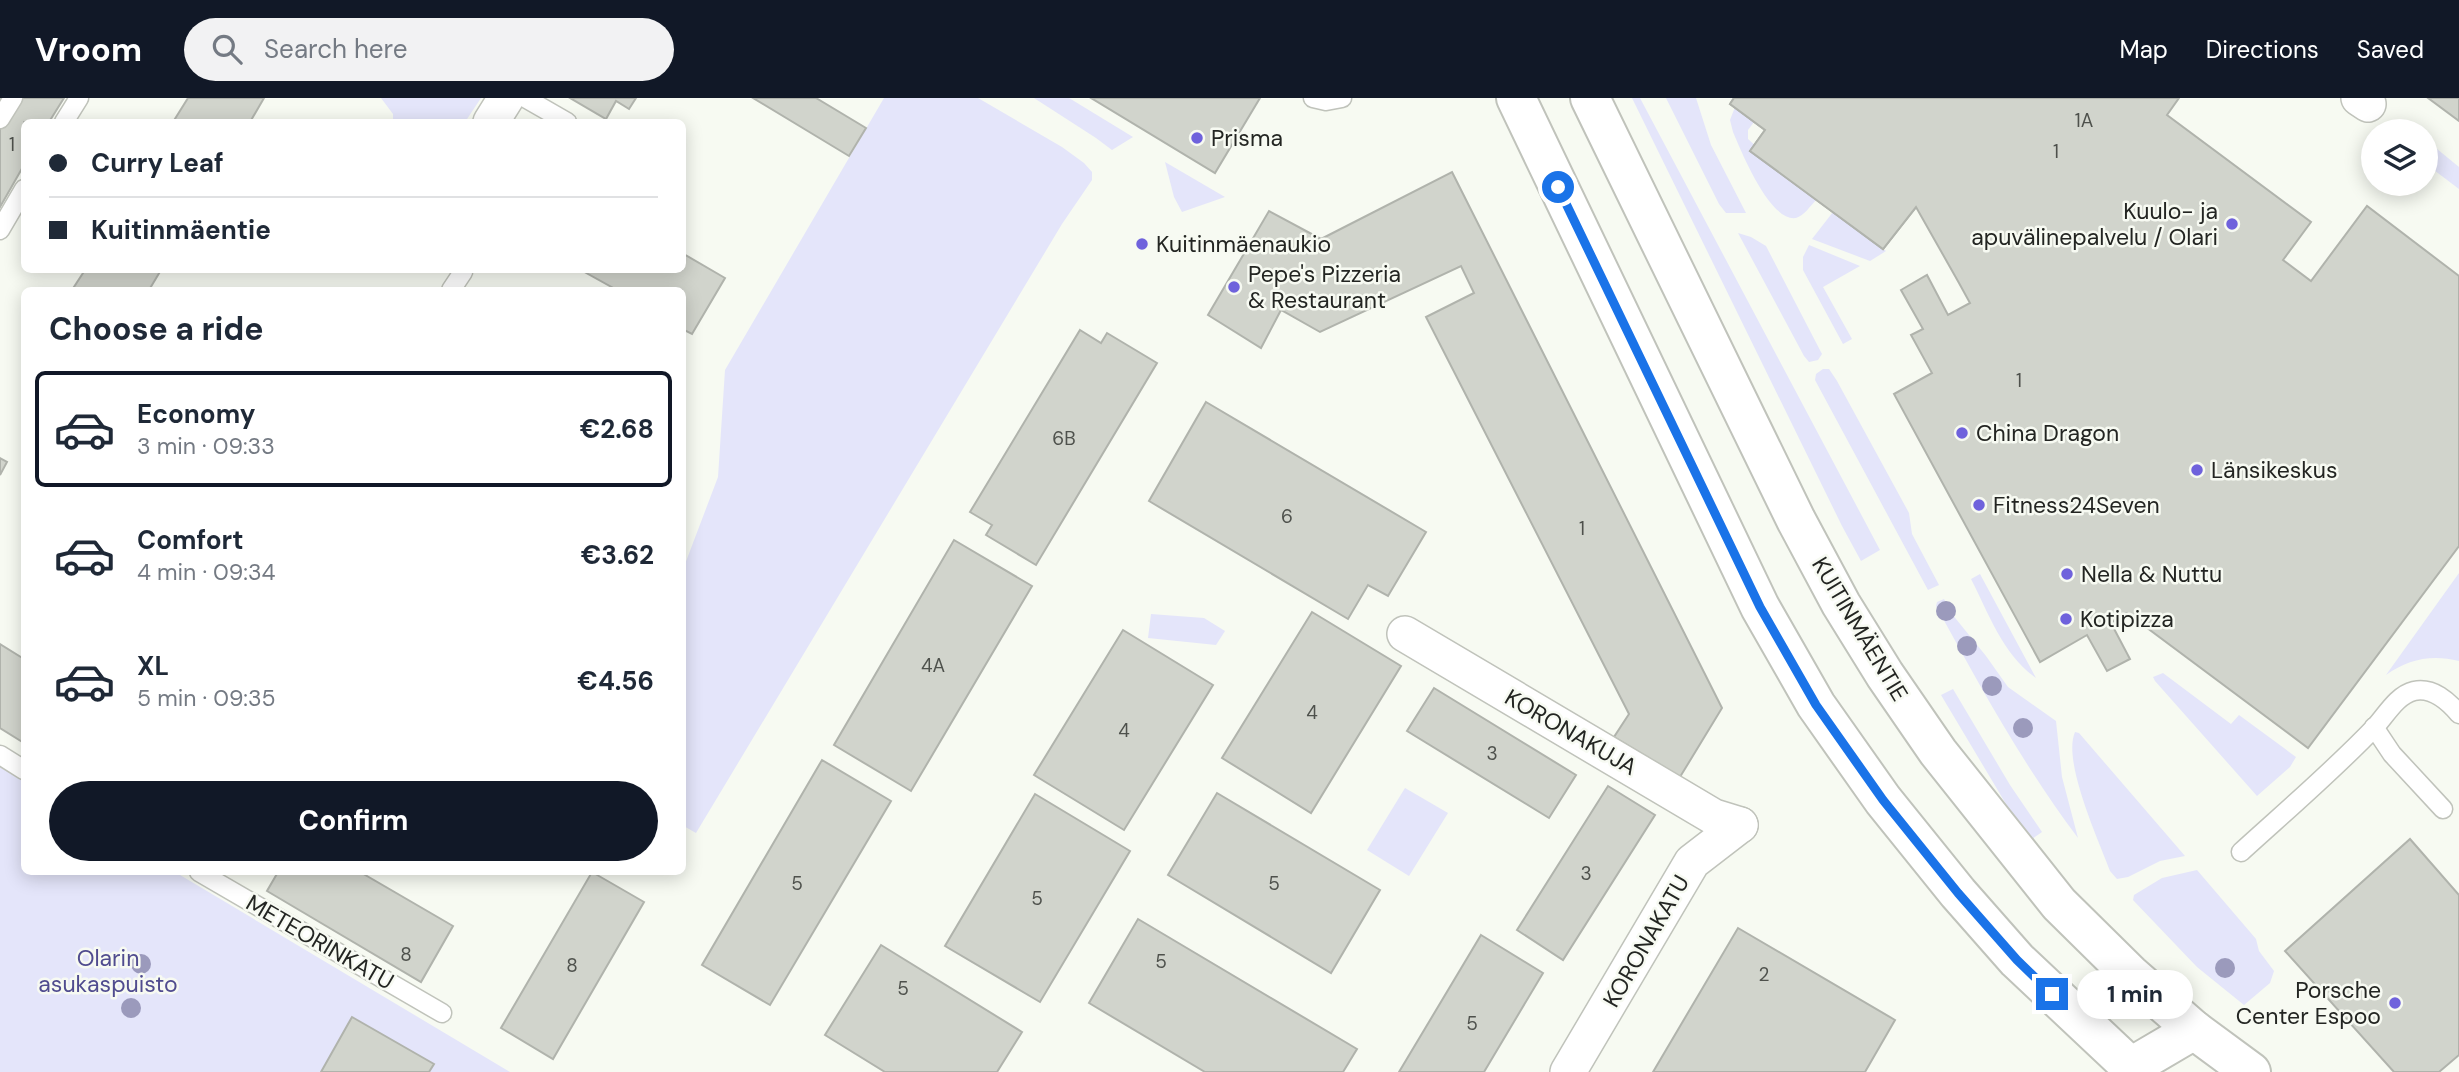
<!DOCTYPE html>
<meta charset="utf-8">
<style>
body{margin:0;font-family:"DM Sans",sans-serif;background:#f2f2f3;color:#1f2937;height:100vh;display:flex;flex-direction:column;font-size:26px;white-space:nowrap}
*{box-sizing:border-box;margin:0}
p{font-size:23px;color:#747a83}
.icon{flex:none;width:38px;height:38px;fill:none;stroke:currentColor;stroke-width:2;stroke-linecap:round;stroke-linejoin:round}
.map{position:relative;flex:1;overflow:hidden}
.drawer{position:absolute;left:21px;top:189px;width:665px;height:588px;display:flex;flex-direction:column;background:#fff;border-radius:10px;box-shadow:0 4px 18px #0003}
.drawer>*{flex:none}
.top-card{position:absolute;left:21px;top:21px;width:665px;height:154px;border-radius:10px;box-shadow:0 4px 18px #0003;display:grid;align-content:center;height:154px;padding:0 28px;background:#fff}
.controls{position:absolute;left:2361px;top:21px;display:grid;gap:14px}
.controls a{display:grid;place-items:center;width:77px;height:77px;border-radius:50%;background:#fff;box-shadow:0 4px 18px #0003;font-size:35px}
.end{position:absolute;width:32px;height:32px;margin:-16px;border:9px solid #1a73e8;background:#fff;box-shadow:0 0 0 4px #fff}
.from{border-radius:50%}
.bubble{position:absolute;height:49px;border-radius:24px;background:#fff;box-shadow:0 4px 18px #0003;font-size:23px;font-weight:700;line-height:49px;text-align:center}
.top-card b{display:flex;align-items:center;gap:24px;height:66px;font-size:26px}
.top-card b+b{border-top:2px solid #e0e1e3}
.top-card i{width:18px;height:18px;background:#1f2937}
ul{padding:0;list-style:none}
li{display:flex;align-items:center;gap:21px;height:116px;margin:0 14px 10px;padding:0 14px;border:4px solid transparent;border-radius:10px}
li div{flex:1}
li b{display:block;font-size:26px}
li em{font-style:normal;font-weight:700}
li.active{border-color:#111827}
li>.icon{width:63px;height:63px;stroke-width:1.5}
h2{padding:0 28px;font-size:32px;line-height:84px}
.cta{display:flex;gap:14px;margin-top:auto;padding:14px 28px}
.cta a{flex:1;height:80px;border-radius:42px;background:#111827;color:#fff;font-size:28px;font-weight:700;line-height:80px;text-align:center}
header{display:flex;align-items:center;gap:42px;box-sizing:border-box;height:98px;padding:0 35px;background:#111827;color:#fff}
header strong{font-size:33px}
nav{display:flex;gap:38px;margin-inline-start:auto;font-size:24px}
.search{width:490px;height:63px;background:#f2f2f3;display:flex;align-items:center;gap:18px;box-sizing:border-box;padding:0 24px;border-radius:38px;color:#747a83;font-size:26px}
.map>svg:first-child{display:block}
.green{fill:#e4e5fa}
.building{fill:#d1d4cc;stroke:#b0b3ac;stroke-width:2}
.lines{fill:none;stroke-linecap:round;stroke-linejoin:round}
.service-casing{stroke:#c0c3bb;stroke-width:21}
.minor-casing{stroke:#c0c3bb;stroke-width:38}
.secondary-casing{stroke:#c0c3bb;stroke-width:42}
.primary-casing{stroke:#c0c3bb;stroke-width:42}
.service{stroke:#fff;stroke-width:18}
.minor{stroke:#fff;stroke-width:35}
.secondary{stroke:#fff;stroke-width:38}
.primary{stroke:#fff;stroke-width:38}
.tree{fill:#9b9abc}
.route{stroke:#1a73e8;stroke-width:9}
.poi-dot{fill:#6f62dc;stroke:#f7faf2;stroke-width:2.5}
.labels{text-anchor:middle;dominant-baseline:central;stroke-width:5;stroke-linejoin:round;paint-order:stroke}
.number-label{font-size:19px;fill:#4e514c}
.poi-label{font-size:23px;fill:#232522;stroke:#f7faf2;text-anchor:start}
.street-label{font-size:23px;fill:#232522;stroke:#f7faf2}
.park-label{font-size:23px;fill:#504c8f;stroke:#f7faf2}
</style>
<header>
<strong>Vroom</strong>
<div class="search"><svg class="icon" aria-label="search" viewBox="0 0 24 24"><circle cx="10" cy="10" r="6"/><path d="M15 15l6 6"/></svg>Search here</div>
<nav><a>Map</a><a>Directions</a><a>Saved</a></nav>
</header>
<div class="map">
<svg width="2459" height="974" viewBox="0 0 2459 974">
<rect width="100%" height="100%" fill="#f7faf2"/>
<g class="green">
<polygon points="381,0 481,0 465,24 393,24 393,16"/>
<polygon points="884,0 978,0 1062,49 1084,65 1092,74 1092,82 1062,126 696,735 682,727 682,474 718,379 725,272"/>
<polygon points="1034,0 1069,0 1133,39 1112,52 1096,40"/>
<polygon points="1632,0 1640,0 1880,452 1861,463 1842,428"/>
<polygon points="1666,0 1696,0 1711,47 1746,115 1726,115 1719,106"/>
<path d="M1735 9 1754 24 1748 32V41L1816 102C1811 107 1804 118 1796 120 1770 124 1742 55 1733 34L1730 22Z"/>
<polygon points="2426,42 2459,69 2459,91 2426,66"/>
<polygon points="1165,64 1225,99 1182,114 1174,99"/>
<polygon points="1833,114 1886,153 1870,163 1812,141"/>
<polygon points="1738,135 1751,139 1766,148 1822,256 1818,262 1809,264 1804,258"/>
<polygon points="1809,147 1860,168 1823,189 1852,241 1843,246 1803,172 1803,159"/>
<polygon points="1823,271 1829,271 1837,283 1909,415 1912,436 1939,487 1928,492 1815,282 1816,276"/>
<path d="M2459 475V563C2432 556 2408 561 2386 577Z"/>
<path d="M1980 476 2036 580C2003 557 1989 516 1971 481Z"/>
<path d="M1944 501 1952 516 1986 558 2008 589 2056 623 2062 679 2078 740C2023 667 1980 588 1936 508L1937 504Z"/>
<polygon points="1151,516 1204,520 1225,533 1216,547 1148,540"/>
<polygon points="2163,575 2231,626 2239,617 2296,659 2290,669 2257,698 2155,583 2153,579"/>
<polygon points="1953,591 2010,687 2042,734 2032,741 2006,706 1941,597"/>
<path d="M2075 634 2079 635 2185 758 2160 763 2128 779 2117 781 2110 773C2099 743 2062 663 2075 634Z"/>
<polygon points="0,669 24,684 24,774 175,774 510,974 0,974"/>
<polygon points="1405,690 1448,715 1409,778 1367,752"/>
<polygon points="2197,772 2256,841 2259,853 2274,873 2270,885 2244,907 2197,869 2133,802 2134,797 2162,780"/>
</g>
<g class="building">
<polygon points="0,0 64,0 49,24 24,24 24,67 0,109"/>
<polygon points="188,0 264,0 250,24 173,24"/>
<polygon points="570,0 636,0 629,11 616,3 606,21"/>
<polygon points="753,0 816,0 866,30 849,58"/>
<polygon points="1091,0 1260,0 1215,75"/>
<polygon points="1734,0 1949,0 1894,75 1925,98 1883,151 1750,53 1765,32 1730,6"/>
<polygon points="1734,0 2179,0 2167,17 2311,124 2283,162 2311,183 2367,108 2459,178 2459,448 2308,650 2127,515 2111,525 2130,561 2107,573 2087,537 2040,564 1894,296 1932,275 1911,237 1923,231 1901,192 1927,177 1948,217 1970,205 1959,185 1916,109 1883,151 1750,53 1765,32 1730,6"/>
<polygon points="2428,0 2459,0 2459,23"/>
<polygon points="1452,74 1722,610 1680,679 1614,639 1629,616 1426,219 1474,195 1461,168 1320,234 1281,212 1261,250 1208,217 1269,113 1321,141"/>
<polygon points="682,155 725,180 692,236 682,231 682,192 617,192 581,172 682,172"/>
<polygon points="85,172 161,172 149,192 72,192"/>
<polygon points="1080,232 1101,245 1107,235 1157,265 1036,467 986,437 992,427 970,414"/>
<polygon points="1206,304 1426,434 1388,498 1368,487 1348,521 1149,403"/>
<polygon points="0,360 7,364 0,377"/>
<polygon points="954,442 1032,488 911,693 834,647"/>
<polygon points="1312,514 1401,568 1311,715 1222,660"/>
<polygon points="1123,532 1213,587 1124,732 1034,677"/>
<polygon points="0,546 24,561 24,645 0,630"/>
<polygon points="1434,590 1576,677 1549,720 1407,633"/>
<polygon points="822,662 891,703 770,907 702,867"/>
<polygon points="1608,688 1655,717 1563,862 1517,832"/>
<polygon points="1217,695 1380,792 1331,875 1168,777"/>
<polygon points="1035,696 1130,753 1040,904 945,848"/>
<polygon points="2410,741 2459,797 2459,957 2439,974 2394,974 2285,853"/>
<polygon points="278,774 360,774 453,828 421,884 267,793"/>
<polygon points="592,774 644,804 553,961 501,930"/>
<polygon points="1138,821 1357,951 1343,974 1205,974 1089,905"/>
<polygon points="1738,830 1895,922 1865,974 1653,974"/>
<polygon points="1481,837 1543,875 1484,974 1399,974"/>
<polygon points="881,847 1022,934 997,974 885,974 825,937"/>
<polygon points="352,919 434,966 429,974 321,974"/>
</g>
<g class="lines">
<defs>
<g id="service">
<polyline points="525,0 567,24"/>
<polyline points="1313,0 1326,3 1342,0"/>
<polyline points="0,21 13,0"/>
<polyline points="64,24 79,0"/>
<polyline points="0,132 24,91"/>
<polyline points="451,192 463,174 460,172"/>
<polyline points="2374,629 2392,656 2443,711"/>
<polyline points="0,657 24,672"/>
<path d="M2241 754C2286 713 2333 673 2375 629 2386 617 2397 597 2414 593 2433 589 2448 603 2459 616"/>
<polyline points="199,774 442,915"/>
</g>
<g id="minor">
<polyline points="2359,0 2368,6"/>
<polyline points="491,24 506,0"/>
<polyline points="1405,536 1714,719 1740,727"/>
<polyline points="1568,974 1692,764 1740,727"/>
</g>
<polyline id="secondary" points="2128,974 2131,969 2194,932"/>
<g id="primary">
<polyline points="1516,0 1760,509 1816,607 1883,702 1958,795 2017,862 2136,974"/>
<polyline points="1590,0 1796,422 1841,506 1885,577 1938,654 2059,806 2130,876 2194,932 2251,974"/>
</g>
</defs>
<use href="#service" class="service-casing"/>
<use href="#minor" class="minor-casing"/>
<use href="#secondary" class="secondary-casing"/>
<use href="#primary" class="primary-casing"/>
<use href="#service" class="service"/>
<use href="#minor" class="minor"/>
<use href="#secondary" class="secondary"/>
<use href="#primary" class="primary"/>
</g>
<g class="tree">
<circle cx="1946" cy="513" r="10"/>
<circle cx="1967" cy="548" r="10"/>
<circle cx="1992" cy="588" r="10"/>
<circle cx="2023" cy="630" r="10"/>
<circle cx="141" cy="866" r="10"/>
<circle cx="2225" cy="870" r="10"/>
<circle cx="131" cy="910" r="10"/>
</g>
<g class="lines">
<polyline class="route" points="1558,89 1760,509 1816,607 1883,702 1958,795 2017,862 2052,896"/>
</g>
<g class="poi-dot">
<circle cx="1197" cy="40" r="7"/>
<circle cx="2232" cy="126" r="7"/>
<circle cx="1142" cy="146" r="7"/>
<circle cx="1234" cy="189" r="7"/>
<circle cx="1962" cy="335" r="7"/>
<circle cx="2197" cy="372" r="7"/>
<circle cx="1979" cy="407" r="7"/>
<circle cx="2067" cy="476" r="7"/>
<circle cx="2066" cy="521" r="7"/>
<circle cx="2395" cy="905" r="7"/>
</g>
<g class="labels">
<g class="number-label">
<text x="2084" y="22">1A</text>
<text x="12" y="46">1</text>
<text x="2056" y="53">1</text>
<text x="2019" y="282">1</text>
<text x="1064" y="340">6B</text>
<text x="1287" y="418">6</text>
<text x="1582" y="430">1</text>
<text x="933" y="567">4A</text>
<text x="1312" y="614">4</text>
<text x="1124" y="632">4</text>
<text x="1492" y="655">3</text>
<text x="1586" y="775">3</text>
<text x="797" y="785">5</text>
<text x="1274" y="785">5</text>
<text x="1037" y="800">5</text>
<text x="406" y="856">8</text>
<text x="1161" y="863">5</text>
<text x="572" y="867">8</text>
<text x="1764" y="876">2</text>
<text x="903" y="890">5</text>
<text x="1472" y="925">5</text>
</g>
<g class="poi-label">
<text x="1211" y="40">Prisma</text>
<text x="2218" y="113" text-anchor="end">Kuulo- ja<tspan x="2218" dy="26">apuvälinepalvelu / Olari</tspan></text>
<text x="1156" y="146">Kuitinmäenaukio</text>
<text x="1248" y="176">Pepe's Pizzeria<tspan x="1248" dy="26">&amp; Restaurant</tspan></text>
<text x="1976" y="335">China Dragon</text>
<text x="2211" y="372">Länsikeskus</text>
<text x="1993" y="407">Fitness24Seven</text>
<text x="2081" y="476">Nella &amp; Nuttu</text>
<text x="2080" y="521">Kotipizza</text>
<text x="2381" y="892" text-anchor="end">Porsche<tspan x="2381" dy="26">Center Espoo</tspan></text>
</g>
<g class="street-label">
<text transform="translate(1860 531) rotate(59)">KUITINMÄENTIE</text>
<text transform="translate(1571 634) rotate(30)">KORONAKUJA</text>
<text transform="translate(1646 843) rotate(-60)">KORONAKATU</text>
<text transform="translate(320 844) rotate(30)">METEORINKATU</text>
</g>
<g class="park-label">
<text x="108" y="860">Olarin<tspan x="108" dy="26">asukaspuisto</tspan></text>
</g>
</g>
</svg>
<div class="controls">
<a><svg class="icon" aria-label="layers" viewBox="0 0 24 24"><path d="M12 4l9 5-9 5-9-5zM3 14l9 5 9-5"/></svg></a>
</div>
<i class="end from" style="left:1558px;top:89px"></i>
<i class="end" style="left:2052px;top:896px"></i>
<div class="bubble" style="left:2077px;top:872px;width:116px">1 min</div>
<div class="top-card">
<b><i class="from"></i>Curry Leaf</b>
<b><i></i>Kuitinmäentie</b>
</div>
<section class="drawer">
<h2>Choose a ride</h2>
<ul>
<li class="active"><svg class="icon" aria-label="car" viewBox="0 0 24 24"><path d="M5 17H2v-5l4-1 3-4h7l3 4 3 1v5h-3M9 17h6M6 11h13"/><circle cx="7" cy="17" r="2"/><circle cx="17" cy="17" r="2"/></svg><div><b>Economy</b><p>3 min · 09:33</p></div><em>€2.68</em></li>
<li><svg class="icon" aria-label="car" viewBox="0 0 24 24"><path d="M5 17H2v-5l4-1 3-4h7l3 4 3 1v5h-3M9 17h6M6 11h13"/><circle cx="7" cy="17" r="2"/><circle cx="17" cy="17" r="2"/></svg><div><b>Comfort</b><p>4 min · 09:34</p></div><em>€3.62</em></li>
<li><svg class="icon" aria-label="car" viewBox="0 0 24 24"><path d="M5 17H2v-5l4-1 3-4h7l3 4 3 1v5h-3M9 17h6M6 11h13"/><circle cx="7" cy="17" r="2"/><circle cx="17" cy="17" r="2"/></svg><div><b>XL</b><p>5 min · 09:35</p></div><em>€4.56</em></li>
</ul>
<div class="cta"><a>Confirm</a></div>
</section>
</div>
